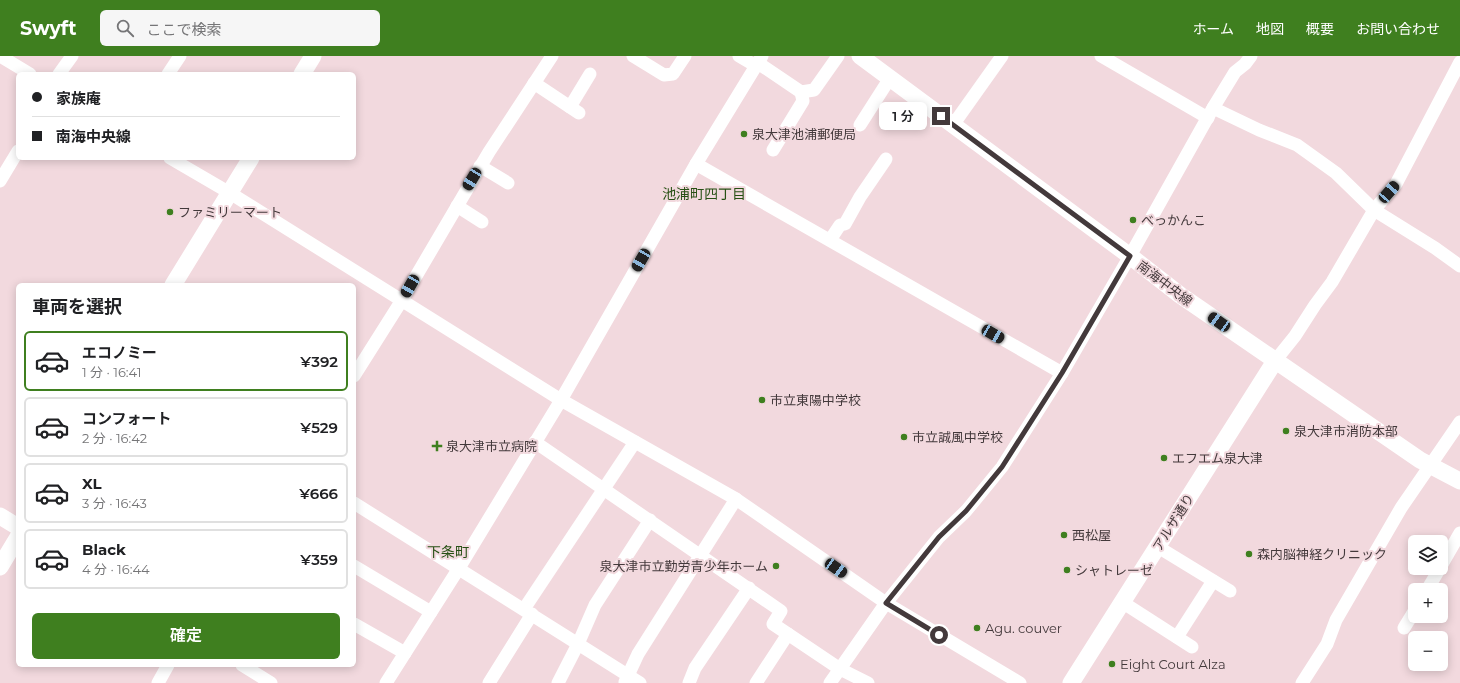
<!DOCTYPE html>
<html lang="ja">
<meta charset="utf-8">
<style>
body{margin:0;font-family:Montserrat,"Noto Sans JP",sans-serif;background:#f6f6f6;color:#202124;height:100vh;display:flex;flex-direction:column;font-size:15px;white-space:nowrap}
*{box-sizing:border-box;margin:0}
p{font-size:13px;color:#757577}
.icon{flex:none;width:22px;height:22px;fill:none;stroke:currentColor;stroke-width:2;stroke-linecap:round;stroke-linejoin:round}
.map{position:relative;flex:1;overflow:hidden}
.drawer{position:absolute;left:16px;top:227px;width:340px;height:384px;display:flex;flex-direction:column;background:#fff;border-radius:6px;box-shadow:0 2px 10px #0003}
.drawer>*{flex:none}
.banner{position:absolute;left:16px;top:16px;width:340px;height:88px;border-radius:6px;box-shadow:0 2px 10px #0003;display:grid;align-content:center;height:88px;padding:0 16px;background:#fff}
.controls{position:absolute;left:1408px;top:479px;display:grid;gap:8px}
.controls a{display:grid;place-items:center;width:40px;height:40px;border-radius:6px;background:#fff;box-shadow:0 2px 10px #0003;font-size:20px}
.end{position:absolute;width:18px;height:18px;margin:-9px;border:5px solid #43393b;background:#fff;box-shadow:0 0 0 2px #fff}
.from{border-radius:50%}
.bubble{position:absolute;height:28px;border-radius:6px;background:#fff;box-shadow:0 2px 10px #0003;font-size:13px;font-weight:600;line-height:28px;text-align:center}
.car{position:absolute;width:12px;height:24px;margin:-12px -6px;border-radius:5px;box-shadow:0 0 3px 1px #0007;background:linear-gradient(#222 24%,#8ab4d8 0 40%,#222 0 76%,#8ab4d8 0 86%,#222 0)}
.banner b{display:flex;align-items:center;gap:14px;height:38px;font-size:15px}
.banner b+b{border-top:1px solid #e0e0e0}
.banner i{width:10px;height:10px;background:#202124}
ul{padding:0;list-style:none}
li{display:flex;align-items:center;gap:12px;height:60px;margin:0 8px 6px;padding:0 8px;border:2px solid #e0e0e0;border-radius:6px}
li div{flex:1}
li b{display:block;font-size:15px}
li em{font-style:normal;font-weight:600}
li.current{border-color:#3f7f1f}
li>.icon{width:36px;height:36px;stroke-width:1.5}
h2{padding:0 16px;font-size:18px;line-height:48px}
.primary-button{display:flex;gap:8px;margin-top:auto;padding:8px 16px}
.primary-button a{flex:1;height:46px;border-radius:6px;background:#3f7f1f;color:#fff;font-size:16px;font-weight:600;line-height:46px;text-align:center}
header{display:flex;align-items:center;gap:24px;box-sizing:border-box;height:56px;padding:0 20px;background:#3f7f1f;color:#fff}
header strong{font-size:19px}
nav{display:flex;gap:22px;margin-inline-start:auto;font-size:14px}
.search{width:280px;height:36px;background:#f6f6f6;display:flex;align-items:center;gap:10px;box-sizing:border-box;padding:0 14px;border-radius:6px;color:#757577;font-size:15px}
.map>svg:first-child{display:block}
.lines{fill:none;stroke-linecap:round;stroke-linejoin:round}
.minor{stroke:#fff;stroke-width:13}
.tertiary{stroke:#fff;stroke-width:17}
.route{stroke:#43393b;stroke-width:5}
.poi-dot{fill:#3f7f1f;stroke:#f2d9de;stroke-width:1.5}
.labels{text-anchor:middle;dominant-baseline:central;stroke-width:4;stroke-linejoin:round;paint-order:stroke}
.poi-label{font-size:13px;fill:#43393b;stroke:#f2d9de;text-anchor:start}
.street-label{font-size:13px;fill:#43393b;stroke:#f2d9de}
.neighbourhood-label{font-size:14px;fill:#275014;stroke:#f2d9de}
</style>
<header>
<strong>Swyft</strong>
<div class="search"><svg class="icon" aria-label="search" viewBox="0 0 24 24"><circle cx="10" cy="10" r="6"/><path d="M15 15l6 6"/></svg>ここで検索</div>
<nav><a>ホーム</a><a>地図</a><a>概要</a><a>お問い合わせ</a></nav>
</header>
<div class="map">
<svg width="1460" height="627" viewBox="0 0 1460 627">
<rect width="100%" height="100%" fill="#f2d9de"/>
<g class="lines">
<g class="minor">
<polyline points="0,0 30,18"/>
<polyline points="633,0 664,19 673,18 685,0"/>
<polyline points="739,0 756,10"/>
<polyline points="1101,0 1208,62"/>
<polyline points="758,7 801,36"/>
<polyline points="59,18 72,0"/>
<polyline points="168,18 180,0"/>
<polyline points="534,27 579,57"/>
<polyline points="570,51 590,18"/>
<polyline points="1213,52 1259,74 1297,89 1336,117 1374,154 1435,192 1460,210"/>
<polyline points="860,69 890,22"/>
<polyline points="953,69 1002,0"/>
<polyline points="773,94 803,45 801,36 814,34 838,0"/>
<polyline points="170,102 230,137 561,344 736,443 886,547 1020,627"/>
<polyline points="696,108 1062,317"/>
<polyline points="480,110 508,127"/>
<polyline points="0,125 18,95"/>
<polyline points="457,150 482,166"/>
<polyline points="830,184 840,169 845,168 860,141 886,103"/>
<polyline points="1275,305 1295,280 1315,249 1332,226 1374,154 1396,128 1460,6"/>
<polyline points="354,320 402,244 489,96 552,0"/>
<polyline points="535,386 781,555 773,568 840,613 868,627"/>
<polyline points="354,447 640,627"/>
<polyline points="1158,491 1230,535"/>
<polyline points="354,510 431,556"/>
<polyline points="1441,510 1460,477"/>
<polyline points="1427,534 1440,512"/>
<polyline points="1122,546 1192,591"/>
<polyline points="524,553 635,386"/>
<polyline points="354,568 405,597"/>
<polyline points="1404,572 1415,554"/>
<polyline points="1177,581 1213,525"/>
<polyline points="242,609 271,627"/>
<polyline points="625,626 638,598 736,443"/>
<polyline points="158,627 168,609"/>
<polyline points="386,627 459,512 561,344 696,108 762,0"/>
<polyline points="489,627 532,558"/>
<polyline points="558,627 578,588 595,549 650,464"/>
<polyline points="689,627 695,612 749,532"/>
<polyline points="756,627 788,578"/>
<polyline points="830,627 886,547 939,481 966,455 1002,411 1062,317 1130,200 1213,52 1235,16 1245,8 1251,0"/>
<polyline points="1302,627 1327,588 1336,564 1401,452 1460,366"/>
</g>
<g class="tertiary">
<polyline points="860,0 1130,200 1180,239 1420,404 1460,425"/>
<polyline points="302,18 313,0"/>
<polyline points="173,229 251,102"/>
<polyline points="0,460 18,471"/>
<polyline points="0,511 18,481"/>
<polyline points="1071,627 1275,305"/>
</g>
</g>
<g class="lines">
<polyline class="route" points="939,579 886,547 939,481 966,455 1002,411 1062,317 1130,200 941,60"/>
</g>
<g class="poi-dot">
<circle cx="744" cy="78" r="4"/>
<circle cx="170" cy="156" r="4"/>
<circle cx="1133" cy="164" r="4"/>
<circle cx="762" cy="344" r="4"/>
<circle cx="1286" cy="375" r="4"/>
<circle cx="904" cy="381" r="4"/>
<path d="M435 384h4v4h4v4h-4v4h-4v-4h-4v-4h4z"/>
<circle cx="1164" cy="402" r="4"/>
<circle cx="1064" cy="479" r="4"/>
<circle cx="1249" cy="498" r="4"/>
<circle cx="776" cy="510" r="4"/>
<circle cx="1067" cy="514" r="4"/>
<circle cx="977" cy="572" r="4"/>
<circle cx="1112" cy="608" r="4"/>
</g>
<g class="labels">
<g class="poi-label">
<text x="752" y="78">泉大津池浦郵便局</text>
<text x="178" y="156">ファミリーマート</text>
<text x="1141" y="164">べっかんこ</text>
<text x="770" y="344">市立東陽中学校</text>
<text x="1294" y="375">泉大津市消防本部</text>
<text x="912" y="381">市立誠風中学校</text>
<text x="446" y="390">泉大津市立病院</text>
<text x="1172" y="402">エフエム泉大津</text>
<text x="1072" y="479">西松屋</text>
<text x="1257" y="498">森内脳神経クリニック</text>
<text x="768" y="510" text-anchor="end">泉大津市立勤労青少年ホーム</text>
<text x="1075" y="514">シャトレーゼ</text>
<text x="985" y="572">Agu. couver</text>
<text x="1120" y="608">Eight Court Alza</text>
</g>
<g class="street-label">
<text transform="translate(1165 227) rotate(37)">南海中央線</text>
<text transform="translate(1173 466) rotate(-58)">アルザ通り</text>
</g>
<g class="neighbourhood-label">
<text x="704" y="138">池浦町四丁目</text>
<text x="448" y="496">下条町</text>
</g>
</g>
</svg>
<div class="controls">
<a><svg class="icon" aria-label="layers" viewBox="0 0 24 24"><path d="M12 4l9 5-9 5-9-5zM3 14l9 5 9-5"/></svg></a>
<a>+</a>
<a>−</a>
</div>
<i class="end from" style="left:939px;top:579px"></i>
<i class="end" style="left:941px;top:60px"></i>
<div class="bubble" style="left:879px;top:46px;width:48px">1 分</div>
<i class="car" style="left:472px;top:123px;rotate:211deg"></i>
<i class="car" style="left:1389px;top:136px;rotate:41deg"></i>
<i class="car" style="left:641px;top:204px;rotate:210deg"></i>
<i class="car" style="left:410px;top:230px;rotate:210deg"></i>
<i class="car" style="left:1219px;top:266px;rotate:305deg"></i>
<i class="car" style="left:993px;top:278px;rotate:120deg"></i>
<i class="car" style="left:836px;top:512px;rotate:125deg"></i>
<div class="banner">
<b><i class="from"></i>家族庵</b>
<b><i></i>南海中央線</b>
</div>
<section class="drawer">
<h2>車両を選択</h2>
<ul>
<li class="current"><svg class="icon" aria-label="car" viewBox="0 0 24 24"><path d="M5 17H2v-5l4-1 3-4h7l3 4 3 1v5h-3M9 17h6M6 11h13"/><circle cx="7" cy="17" r="2"/><circle cx="17" cy="17" r="2"/></svg><div><b>エコノミー</b><p>1 分 · 16:41</p></div><em>¥392</em></li>
<li><svg class="icon" aria-label="car" viewBox="0 0 24 24"><path d="M5 17H2v-5l4-1 3-4h7l3 4 3 1v5h-3M9 17h6M6 11h13"/><circle cx="7" cy="17" r="2"/><circle cx="17" cy="17" r="2"/></svg><div><b>コンフォート</b><p>2 分 · 16:42</p></div><em>¥529</em></li>
<li><svg class="icon" aria-label="car" viewBox="0 0 24 24"><path d="M5 17H2v-5l4-1 3-4h7l3 4 3 1v5h-3M9 17h6M6 11h13"/><circle cx="7" cy="17" r="2"/><circle cx="17" cy="17" r="2"/></svg><div><b>XL</b><p>3 分 · 16:43</p></div><em>¥666</em></li>
<li><svg class="icon" aria-label="car" viewBox="0 0 24 24"><path d="M5 17H2v-5l4-1 3-4h7l3 4 3 1v5h-3M9 17h6M6 11h13"/><circle cx="7" cy="17" r="2"/><circle cx="17" cy="17" r="2"/></svg><div><b>Black</b><p>4 分 · 16:44</p></div><em>¥359</em></li>
</ul>
<div class="primary-button"><a>確定</a></div>
</section>
</div>
